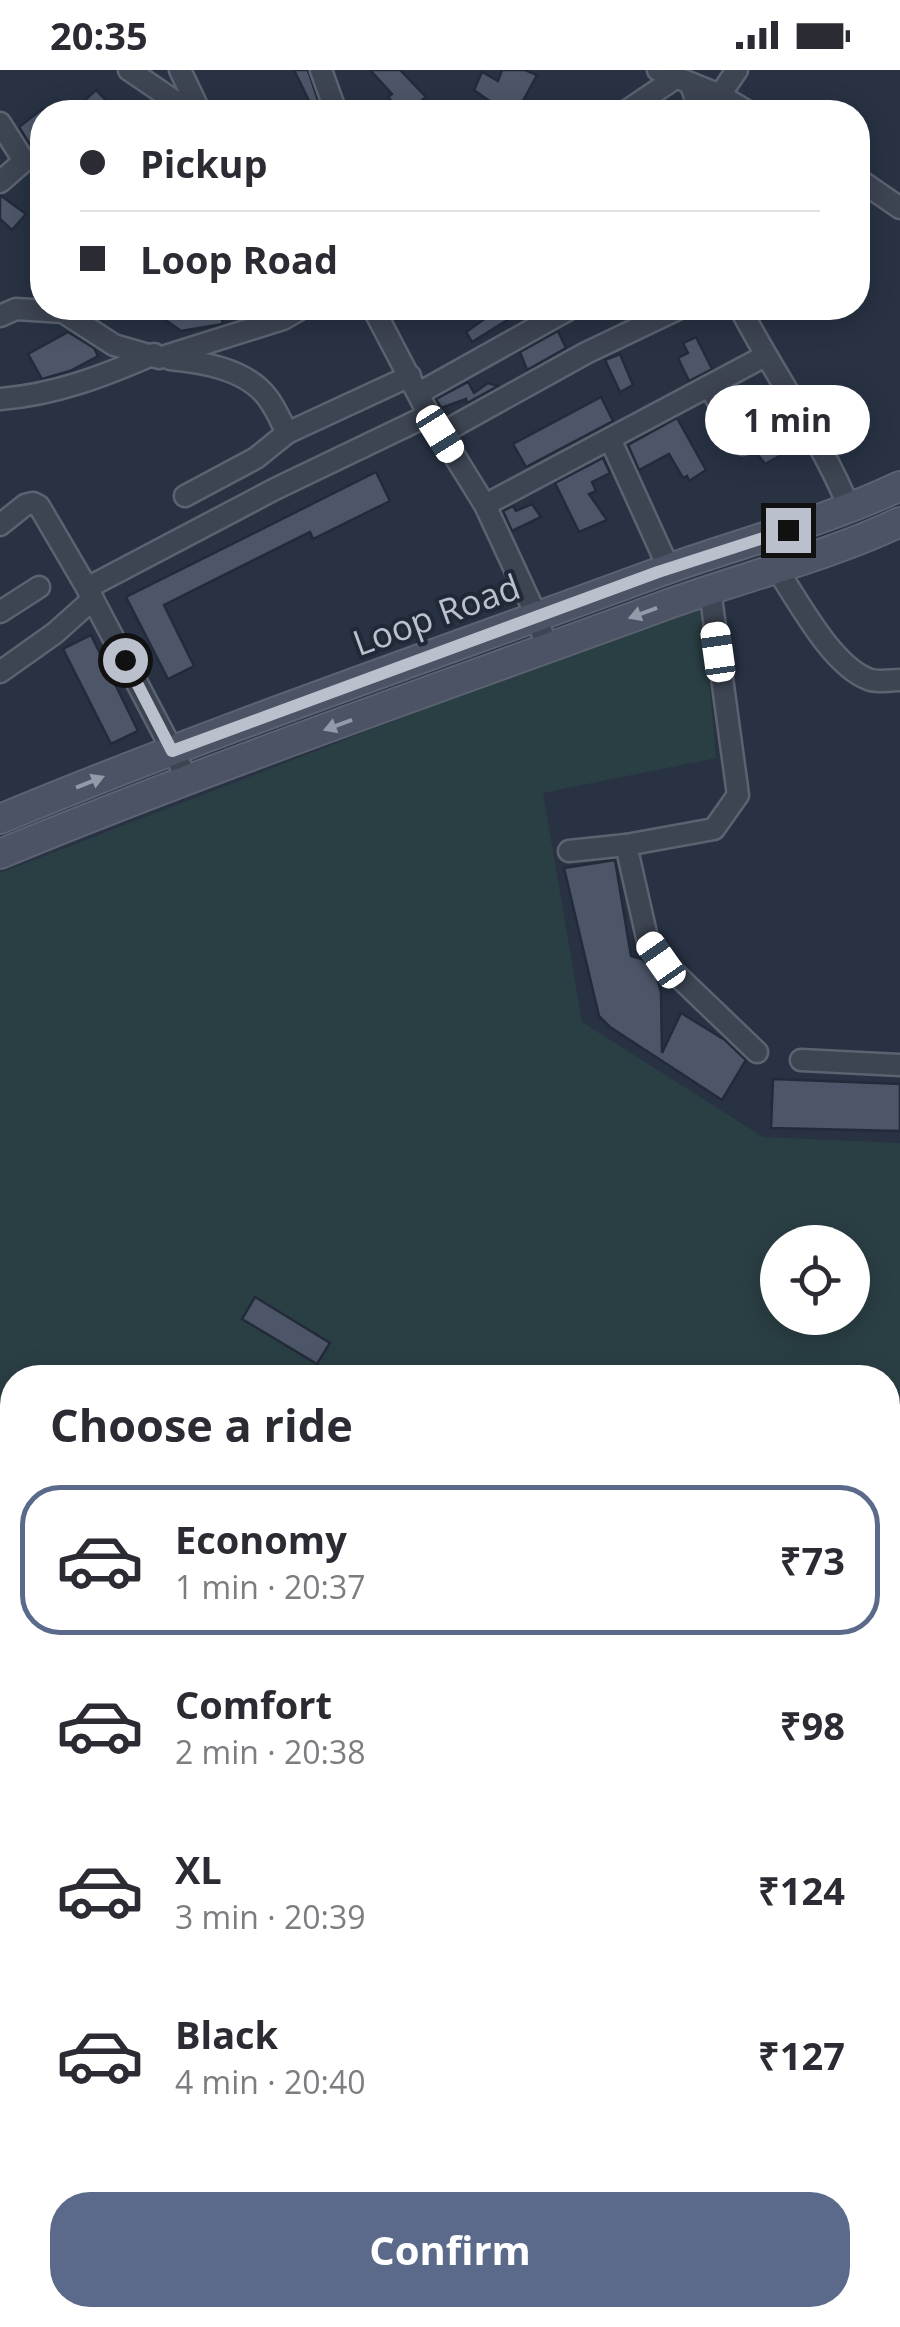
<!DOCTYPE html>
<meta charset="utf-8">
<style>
body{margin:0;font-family:"Open Sans",sans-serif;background:#f7f7f7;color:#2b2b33;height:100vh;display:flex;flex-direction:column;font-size:38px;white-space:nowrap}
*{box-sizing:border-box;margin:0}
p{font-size:32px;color:#7c7c81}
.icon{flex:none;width:55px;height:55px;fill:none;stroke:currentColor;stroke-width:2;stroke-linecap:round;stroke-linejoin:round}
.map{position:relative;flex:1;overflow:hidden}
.drawer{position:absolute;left:0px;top:1295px;width:900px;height:962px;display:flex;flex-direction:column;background:#fff;border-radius:40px 40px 0 0;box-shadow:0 5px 25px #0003}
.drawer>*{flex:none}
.top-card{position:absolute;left:30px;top:30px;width:840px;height:220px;border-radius:40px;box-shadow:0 5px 25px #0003;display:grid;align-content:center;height:220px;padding:0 50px;background:#fff}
.tools{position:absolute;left:760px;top:1155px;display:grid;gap:20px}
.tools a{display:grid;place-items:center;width:110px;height:110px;border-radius:50%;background:#fff;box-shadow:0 5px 25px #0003;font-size:50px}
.end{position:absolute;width:45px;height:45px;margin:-22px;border:12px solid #bac0cc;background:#111;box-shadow:0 0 0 5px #111}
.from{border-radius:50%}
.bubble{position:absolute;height:70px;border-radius:35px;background:#fff;box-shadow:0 5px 25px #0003;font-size:32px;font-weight:700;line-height:70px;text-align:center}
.car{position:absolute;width:30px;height:60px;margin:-30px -15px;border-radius:12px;box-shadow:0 0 8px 2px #0007;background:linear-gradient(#fff 24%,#345 0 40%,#fff 0 76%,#345 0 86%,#fff 0)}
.top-card b{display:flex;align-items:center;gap:35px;height:95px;font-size:38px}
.top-card b+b{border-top:2px solid #e1e1e2}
.top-card i{width:25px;height:25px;background:#2b2b33}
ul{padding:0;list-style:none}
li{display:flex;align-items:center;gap:30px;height:150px;margin:0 20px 15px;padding:0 30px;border:5px solid transparent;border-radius:40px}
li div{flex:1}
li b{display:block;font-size:38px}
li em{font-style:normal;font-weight:700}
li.current{border-color:#5b698a}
li>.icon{width:90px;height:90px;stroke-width:1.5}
h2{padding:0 50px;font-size:45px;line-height:120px}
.primary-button{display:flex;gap:20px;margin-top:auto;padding:20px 50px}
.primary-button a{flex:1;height:115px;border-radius:40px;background:#5b698a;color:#fff;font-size:40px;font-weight:700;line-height:115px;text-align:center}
.status{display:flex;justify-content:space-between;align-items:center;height:70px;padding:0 50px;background:#fff;direction:ltr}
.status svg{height:28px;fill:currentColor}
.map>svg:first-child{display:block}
.green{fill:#2a3f44;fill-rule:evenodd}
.building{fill:#4d5669;stroke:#232b3a;stroke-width:2.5}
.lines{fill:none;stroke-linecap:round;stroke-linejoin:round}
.service-casing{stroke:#5b6270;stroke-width:15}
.minor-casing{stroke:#5b6270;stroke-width:25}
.secondary-casing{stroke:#5b6270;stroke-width:32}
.service{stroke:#3d4452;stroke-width:10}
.minor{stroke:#3d4452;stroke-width:20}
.secondary{stroke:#4b5365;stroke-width:28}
.oneway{fill:#939aa8}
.route{stroke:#bac0cc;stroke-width:12}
.labels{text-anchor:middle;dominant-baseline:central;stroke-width:8;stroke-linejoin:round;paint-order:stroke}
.street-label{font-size:35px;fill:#bac0cc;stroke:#212938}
</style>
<div class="status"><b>20:35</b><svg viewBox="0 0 49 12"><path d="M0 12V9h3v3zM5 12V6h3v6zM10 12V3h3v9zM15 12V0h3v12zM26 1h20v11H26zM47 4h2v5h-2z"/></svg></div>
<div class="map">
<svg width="900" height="2257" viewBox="0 0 900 2257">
<rect width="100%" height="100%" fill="#283243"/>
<path class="green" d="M702 532 716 688 543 723 582 952 763 1067 900 1073V1825L888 1835V1308H12V2245H498L488 2257H0V803ZM778 1172H852V1248H778Z"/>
<g class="building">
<polygon points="294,0 308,0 322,42 286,42 309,31"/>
<polygon points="370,0 400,0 426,27 407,42 401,42 388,27 392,24"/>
<polygon points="502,0 525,0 537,5 517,42 490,42 495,35 474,20 482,2 498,11"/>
<polygon points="96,20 117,42 72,42"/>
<polygon points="42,39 42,74 34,81 19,57"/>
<polygon points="0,125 26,144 12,160 0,149"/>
<polygon points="161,238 219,238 223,254 181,261 164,249"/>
<polygon points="500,238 527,238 472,272 466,262"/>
<polygon points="558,261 566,278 527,300 520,282"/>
<polygon points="68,262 94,278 98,286 70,301 42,309 28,284"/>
<polygon points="696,267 712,299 689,311 678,288 688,283 683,273"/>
<polygon points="620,284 633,315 620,322 605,290"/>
<polygon points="468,312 474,323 488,313 498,316 467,333 466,329 441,338 436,329"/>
<polygon points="601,327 613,351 526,397 513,374"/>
<polygon points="764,337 792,379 765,394 755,381 755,368 744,349"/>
<polygon points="677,348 706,400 689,411 687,406 683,408 669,384 639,400 628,375"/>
<polygon points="603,388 610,403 592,412 596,421 589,424 607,450 579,462 555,413"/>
<polygon points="376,402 390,431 313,469 310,462 164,535 194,596 168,609 126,527"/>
<polygon points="532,434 541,447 512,461 503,441 513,436 516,441"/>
<polygon points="91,565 138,661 111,674 63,579"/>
<polygon points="615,790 631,886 642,889 648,895 657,908 661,922 662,983 681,943 725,970 746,990 722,1030 610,957 599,946 564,798"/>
<polygon points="773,1009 900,1014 900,1061 771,1058"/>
<polygon points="255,1227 330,1273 317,1294 242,1249"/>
</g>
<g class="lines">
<defs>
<polyline id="service" points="797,2245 798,2257"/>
<g id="minor">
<polyline points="129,0 182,36 199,41"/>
<polyline points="180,0 200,42"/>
<polyline points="321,0 336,42"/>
<polyline points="658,0 720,25 748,42"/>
<polyline points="691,15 700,42"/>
<polyline points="720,25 737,0"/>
<polyline points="625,42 674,9"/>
<polyline points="0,53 24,91 0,112"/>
<polyline points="858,109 900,138"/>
<polyline points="373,238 429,345 485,435 537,547 547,579"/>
<path d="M740 238C775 306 821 368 850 440"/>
<polyline points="0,246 16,239 63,242 114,275 159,288 283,249 302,238"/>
<path d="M170 289C202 292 246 299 267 327 275 337 281 351 287 363"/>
<polyline points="709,316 743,374"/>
<polyline points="419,323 571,238"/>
<path d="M0 329C54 325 104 306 154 284"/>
<polyline points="440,364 586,283 680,238"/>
<polyline points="610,369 669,499"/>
<polyline points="185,426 256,388 287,363 410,306"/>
<polyline points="485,435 765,286"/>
<polyline points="0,455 25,435 33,433 39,436 87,518 188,710"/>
<path d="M776 498C798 530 831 595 868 609 877 613 890 610 900 610"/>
<polyline points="87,518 275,419 429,345"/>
<polyline points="0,542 39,517"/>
<polyline points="0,602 55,563 93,529"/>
<polyline points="626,775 648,872 661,890 757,982"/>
<polyline points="569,781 626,775 714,759 738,725 710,520"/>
<polyline points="801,990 900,995"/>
</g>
<g id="secondary">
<path d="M0 749C214 660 434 585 651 505 734 474 820 454 900 416"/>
<path d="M0 784C218 694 442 617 663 536 742 507 824 488 900 452"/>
</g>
</defs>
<use href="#service" class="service-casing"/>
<use href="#minor" class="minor-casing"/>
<use href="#secondary" class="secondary-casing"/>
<use href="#service" class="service"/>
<use href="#minor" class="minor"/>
<use href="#secondary" class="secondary"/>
</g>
<defs><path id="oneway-solid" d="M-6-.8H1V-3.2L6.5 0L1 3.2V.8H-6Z" transform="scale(2.5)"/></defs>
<g class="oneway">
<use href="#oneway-solid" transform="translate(643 543) rotate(160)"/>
<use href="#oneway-solid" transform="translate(338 655) rotate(160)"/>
<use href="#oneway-solid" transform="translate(90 712) rotate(-22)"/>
</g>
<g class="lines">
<polyline class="route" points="125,590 172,681 658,502 788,460"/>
</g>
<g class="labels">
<g class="street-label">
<text transform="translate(436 544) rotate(-20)">Loop Road</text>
</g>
</g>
</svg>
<div class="tools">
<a><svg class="icon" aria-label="locate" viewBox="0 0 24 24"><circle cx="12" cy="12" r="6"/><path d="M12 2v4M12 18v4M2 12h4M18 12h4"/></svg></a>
</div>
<i class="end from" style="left:125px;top:590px"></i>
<i class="end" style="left:788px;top:460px"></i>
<div class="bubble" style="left:705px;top:315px;width:165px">1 min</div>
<i class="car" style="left:440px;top:364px;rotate:148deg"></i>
<i class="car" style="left:718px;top:582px;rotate:352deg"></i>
<i class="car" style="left:661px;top:890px;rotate:325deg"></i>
<div class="top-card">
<b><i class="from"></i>Pickup</b>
<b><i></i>Loop Road</b>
</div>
<section class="drawer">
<h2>Choose a ride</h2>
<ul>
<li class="current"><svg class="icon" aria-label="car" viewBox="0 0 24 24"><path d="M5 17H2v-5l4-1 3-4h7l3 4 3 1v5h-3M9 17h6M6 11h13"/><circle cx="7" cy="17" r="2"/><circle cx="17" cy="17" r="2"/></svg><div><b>Economy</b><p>1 min · 20:37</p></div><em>₹73</em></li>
<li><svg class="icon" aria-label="car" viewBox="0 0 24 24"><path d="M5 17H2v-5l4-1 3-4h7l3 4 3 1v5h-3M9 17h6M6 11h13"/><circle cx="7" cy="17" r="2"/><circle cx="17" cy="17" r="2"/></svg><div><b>Comfort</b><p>2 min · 20:38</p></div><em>₹98</em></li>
<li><svg class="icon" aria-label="car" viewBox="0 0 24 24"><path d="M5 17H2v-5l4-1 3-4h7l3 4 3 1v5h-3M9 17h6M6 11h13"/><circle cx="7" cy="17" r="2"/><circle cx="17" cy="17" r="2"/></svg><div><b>XL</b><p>3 min · 20:39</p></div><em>₹124</em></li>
<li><svg class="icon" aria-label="car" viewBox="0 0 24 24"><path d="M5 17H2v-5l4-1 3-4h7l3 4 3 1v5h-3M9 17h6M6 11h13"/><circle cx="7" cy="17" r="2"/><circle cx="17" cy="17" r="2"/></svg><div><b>Black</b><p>4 min · 20:40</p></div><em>₹127</em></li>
</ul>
<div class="primary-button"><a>Confirm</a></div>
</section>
</div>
